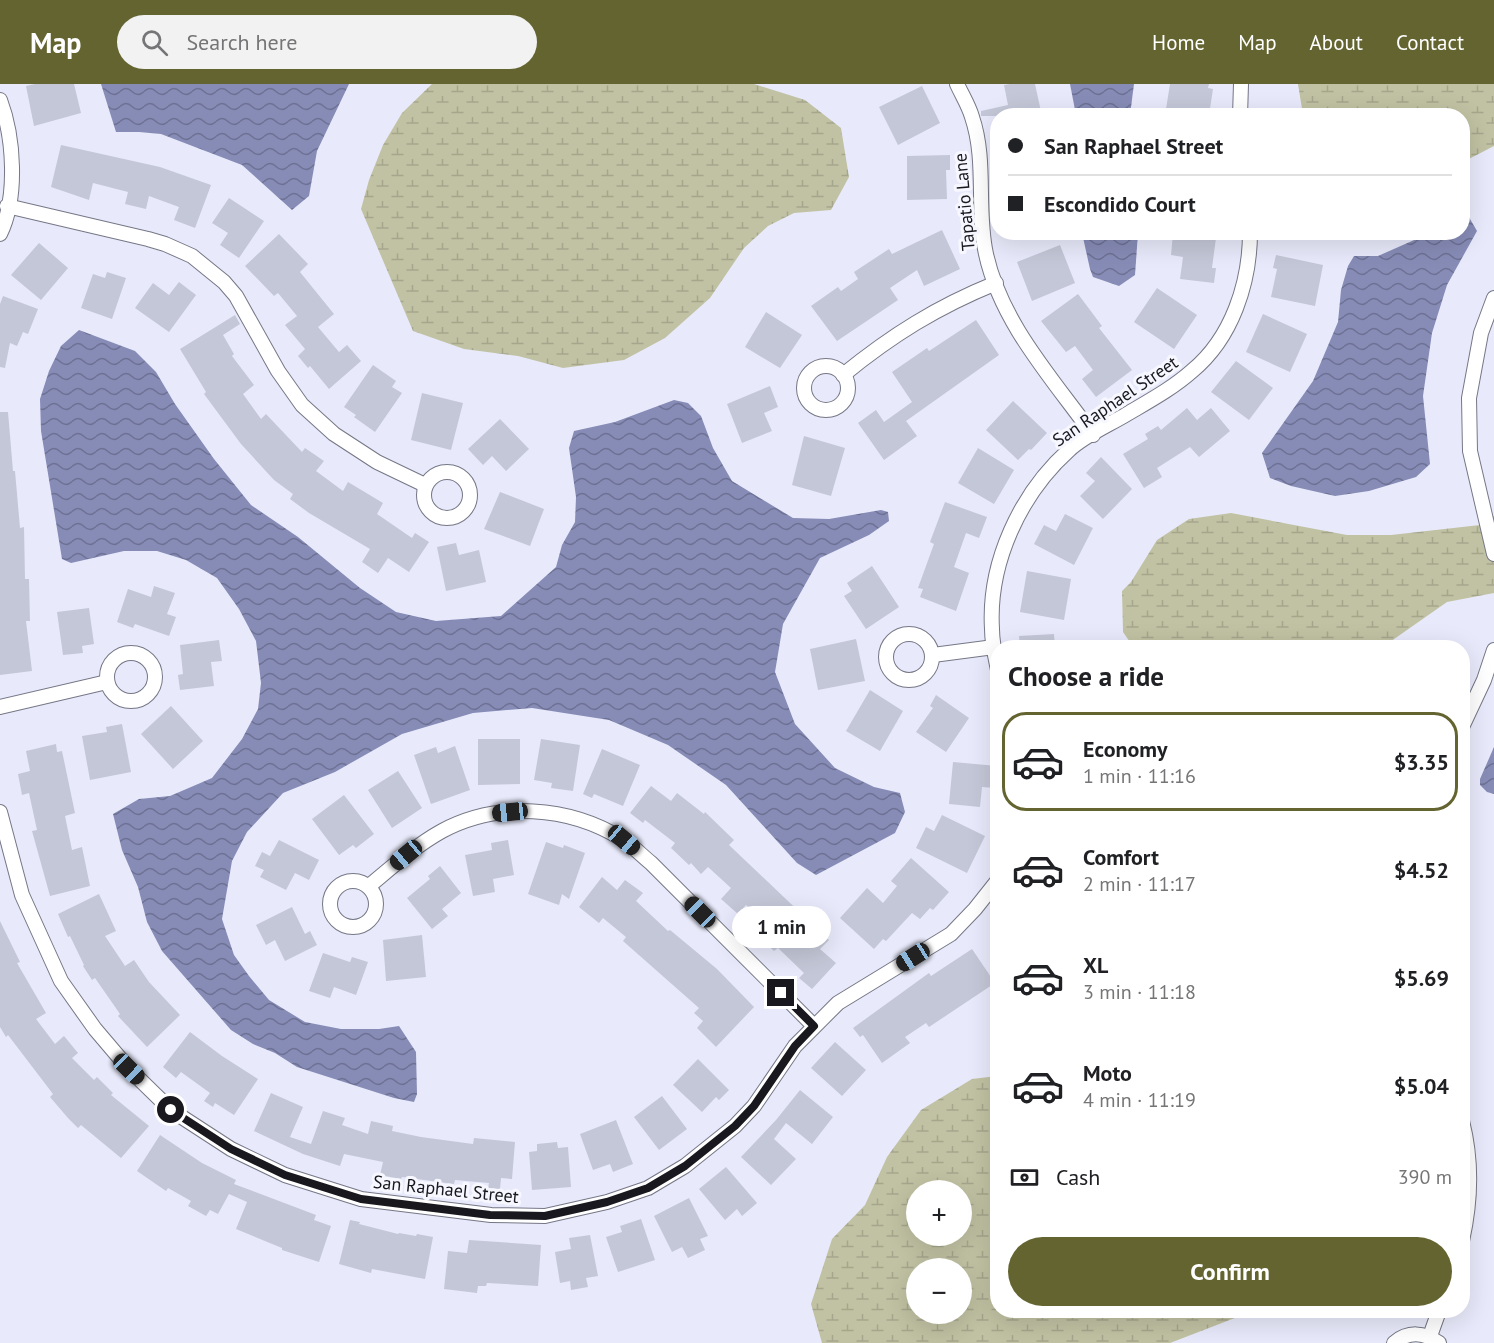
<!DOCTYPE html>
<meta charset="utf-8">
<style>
body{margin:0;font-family:"PT Sans",sans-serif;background:#f2f2f2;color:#202124;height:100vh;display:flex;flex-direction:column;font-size:22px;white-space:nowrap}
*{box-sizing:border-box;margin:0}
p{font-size:20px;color:#757577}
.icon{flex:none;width:33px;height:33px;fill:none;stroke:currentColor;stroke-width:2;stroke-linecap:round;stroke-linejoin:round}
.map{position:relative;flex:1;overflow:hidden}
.drawer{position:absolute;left:990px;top:556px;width:480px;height:678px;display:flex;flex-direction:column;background:#fff;border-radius:24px;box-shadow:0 6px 24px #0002}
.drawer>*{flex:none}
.hud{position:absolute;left:990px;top:24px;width:480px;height:132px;border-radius:24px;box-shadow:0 6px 24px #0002;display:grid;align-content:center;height:132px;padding:0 18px;background:#fff}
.controls{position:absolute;left:906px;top:1096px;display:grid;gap:12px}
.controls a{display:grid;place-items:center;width:66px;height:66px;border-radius:50%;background:#fff;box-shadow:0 6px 24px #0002;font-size:30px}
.end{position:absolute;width:27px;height:27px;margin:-14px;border:8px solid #18181e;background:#fff;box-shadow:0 0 0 3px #fff}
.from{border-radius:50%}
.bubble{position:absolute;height:42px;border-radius:21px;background:#fff;box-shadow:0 6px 24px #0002;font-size:20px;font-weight:700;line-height:42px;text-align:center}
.car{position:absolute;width:18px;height:36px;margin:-18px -9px;border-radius:8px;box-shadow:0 0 4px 2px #0007;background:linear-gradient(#222 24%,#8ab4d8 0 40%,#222 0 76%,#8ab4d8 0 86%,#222 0)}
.hud b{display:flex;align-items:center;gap:21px;height:57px;font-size:22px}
.hud b+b{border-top:2px solid #e0e0e0}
.hud i{width:15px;height:15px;background:#202124}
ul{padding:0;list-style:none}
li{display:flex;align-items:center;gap:18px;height:99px;margin:0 12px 9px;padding:0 6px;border:3px solid transparent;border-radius:24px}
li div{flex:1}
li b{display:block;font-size:22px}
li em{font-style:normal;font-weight:700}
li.selected{border-color:#646431}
li>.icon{width:54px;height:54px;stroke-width:1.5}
h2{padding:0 18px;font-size:27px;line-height:72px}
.pay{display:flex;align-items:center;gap:15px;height:66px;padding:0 18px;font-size:22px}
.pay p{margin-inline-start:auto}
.primary-button{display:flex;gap:12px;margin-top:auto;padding:12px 18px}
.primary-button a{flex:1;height:69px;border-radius:36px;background:#646431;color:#fff;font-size:24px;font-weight:700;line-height:69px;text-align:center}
header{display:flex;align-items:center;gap:36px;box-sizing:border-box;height:84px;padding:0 30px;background:#646431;color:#fff}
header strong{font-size:28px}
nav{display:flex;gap:33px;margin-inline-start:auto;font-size:21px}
.search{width:420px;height:54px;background:#f2f2f2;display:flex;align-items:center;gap:15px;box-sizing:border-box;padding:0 21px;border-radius:33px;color:#757577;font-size:22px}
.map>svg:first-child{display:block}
.wetland{fill:url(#wetland-marsh);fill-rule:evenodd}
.water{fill:url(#water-waves)}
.building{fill:#c4c7d7}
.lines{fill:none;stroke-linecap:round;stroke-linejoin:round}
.minor-casing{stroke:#757786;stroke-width:16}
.minor{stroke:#fff;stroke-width:14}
.route{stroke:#18181e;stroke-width:8}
.labels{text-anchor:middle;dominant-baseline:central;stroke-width:6;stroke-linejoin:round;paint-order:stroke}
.street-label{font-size:18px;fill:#18181e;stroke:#f7f8ff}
</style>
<header>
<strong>Map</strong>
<div class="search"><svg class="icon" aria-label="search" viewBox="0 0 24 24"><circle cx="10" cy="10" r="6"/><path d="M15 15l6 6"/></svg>Search here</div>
<nav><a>Home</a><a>Map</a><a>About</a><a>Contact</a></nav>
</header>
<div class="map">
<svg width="1494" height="1259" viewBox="0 0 1494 1259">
<defs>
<pattern id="wetland-marsh" width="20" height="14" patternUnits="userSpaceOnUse" patternTransform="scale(1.5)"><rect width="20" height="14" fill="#c1c2a3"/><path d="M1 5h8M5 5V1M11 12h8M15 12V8" fill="none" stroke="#a5a68c"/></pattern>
<pattern id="water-waves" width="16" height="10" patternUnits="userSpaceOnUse" patternTransform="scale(1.5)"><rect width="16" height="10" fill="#878cb7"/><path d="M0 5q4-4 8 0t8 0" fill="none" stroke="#6d7194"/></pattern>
</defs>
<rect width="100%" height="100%" fill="#e8eafb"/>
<g class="wetland">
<polygon points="432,0 754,0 805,16 841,44 849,93 831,126 794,129 768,142 744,164 710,214 665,254 624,276 563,284 518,272 464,265 413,247 361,125 369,96 383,61 402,29"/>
<polygon points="1298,0 1494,0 1494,62 1463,78 1462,32 1303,31"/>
<polygon points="1231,429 1347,451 1391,451 1480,441 1494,432 1494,509 1447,518 1387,560 1385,564 1134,564 1123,548 1122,507 1131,498 1157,456 1189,435"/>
<path d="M997 992 998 1227H1253L1170 1259H822L811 1220 832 1155 865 1121 887 1073 921 1026 972 995ZM916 1107H962V1152H916ZM916 1185H962V1230H916Z"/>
</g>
<g class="water">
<polygon points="101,0 349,0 317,67 309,112 292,126 242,81 161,50 139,48 116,48"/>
<polygon points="1070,0 1134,0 1130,31 1076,31"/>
<polygon points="1466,128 1477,147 1447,201 1432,249 1423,312 1430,380 1416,393 1369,407 1335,412 1291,402 1270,394 1262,369 1313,297 1338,238 1341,206 1348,182 1354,172 1378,172 1430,149 1462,148 1463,129"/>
<polygon points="1082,149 1138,149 1135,191 1119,202 1093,193 1090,185"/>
<polygon points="79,246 135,267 156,288 175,320 214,375 251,421 298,453 360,504 396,528 436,537 501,532 556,483 562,461 575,438 576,413 569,364 574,347 615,338 674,316 688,319 701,332 713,364 732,397 793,434 829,435 881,426 888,428 889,437 869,451 820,474 783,540 775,588 795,640 835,684 874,703 900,709 905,728 895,749 816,791 797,779 726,701 668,661 609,636 532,624 473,629 402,650 335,688 283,709 247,748 232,777 222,835 234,871 249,892 269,916 305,938 341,945 379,945 399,942 416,968 417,1010 414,1018 394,1014 297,983 275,969 253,960 231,946 162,867 147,838 138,803 122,766 113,730 139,715 170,712 212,694 242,655 258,625 261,599 256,557 239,525 217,494 186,476 157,467 124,467 71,479 62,475 41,347 40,315 49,287 61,262"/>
<polygon points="1494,663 1494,710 1487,708 1480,701 1480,695"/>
</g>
<g class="building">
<polygon points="35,0 74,0 81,29 34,42 26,2"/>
<polygon points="1010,0 1035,0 1042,32 981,32 981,27 1008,21 1004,1"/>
<polygon points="1170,0 1209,0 1208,4 1213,5 1209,31 1166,25"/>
<polygon points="922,2 940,39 898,61 879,23"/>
<polygon points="61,61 160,83 211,101 195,144 174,136 179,123 149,112 146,125 125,120 128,108 93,99 89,116 51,103"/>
<polygon points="950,71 950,86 946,86 947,115 907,116 907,72"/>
<polygon points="229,114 264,137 239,174 220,161 228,149 212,139"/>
<polygon points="942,146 960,185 924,202 917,186 890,204 898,216 837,257 811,222 838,203 841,207 858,195 854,188 889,165 892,170"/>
<polygon points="1173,149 1216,154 1212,184 1216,184 1214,199 1180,195 1183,173 1171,171"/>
<polygon points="279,150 308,180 300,188 334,230 318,243 339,268 347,261 361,277 329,305 310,282 308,284 298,272 305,265 285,241 297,232 278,209 274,212 245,182"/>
<polygon points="39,159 68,184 41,216 11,191"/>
<polygon points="1060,161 1075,199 1032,217 1017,178"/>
<polygon points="1276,171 1323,181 1315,222 1271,213 1277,185 1273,184"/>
<polygon points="107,188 126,194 112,235 81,224 93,190 105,194"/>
<polygon points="179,198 196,211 169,248 135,224 153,199 169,211"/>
<polygon points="1157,204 1197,231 1174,265 1134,238"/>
<polygon points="1078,210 1102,242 1099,244 1132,286 1096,313 1082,295 1093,286 1075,262 1066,268 1041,237"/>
<polygon points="3,212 38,225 28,250 23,248 17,262 10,259 5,284 0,283 0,220"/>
<polygon points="766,228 802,251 780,284 745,263"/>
<polygon points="1263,230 1307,250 1290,288 1246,268"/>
<polygon points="235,231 240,240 223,251 234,270 232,272 254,301 243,310 261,335 266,330 302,368 305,364 324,377 316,387 343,407 348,398 383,419 377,430 412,454 415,449 429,458 409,488 388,474 378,489 362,478 370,465 309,429 290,415 293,410 274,396 241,360 204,310 206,308 180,265"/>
<polygon points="976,236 999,271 906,337 917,352 884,376 858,339 876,326 884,338 912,318 892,288 927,264 929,267"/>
<polygon points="1236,277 1273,304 1249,336 1211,308"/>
<polygon points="373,281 396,297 392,303 402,309 375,348 354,333 356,331 344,323"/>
<polygon points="770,302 778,323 764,329 772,347 742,359 727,320"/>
<polygon points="422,309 463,319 451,366 411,356"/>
<polygon points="1013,317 1047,349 1031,366 1029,365 1018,376 986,346"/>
<polygon points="1187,324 1197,336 1211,324 1230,347 1199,373 1190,363 1157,384 1162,393 1144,404 1123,370 1148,355 1145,350 1158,342 1161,346"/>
<polygon points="0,328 8,328 13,387 15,387 20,444 24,443 25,495 29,495 30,537 26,537 32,587 0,591"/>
<polygon points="500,335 529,365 506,387 492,372 483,381 468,365"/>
<polygon points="804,352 845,364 831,412 792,401"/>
<polygon points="978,364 1014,386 994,420 958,399"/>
<polygon points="1101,373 1132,405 1103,435 1080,412 1095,397 1086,389"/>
<polygon points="500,408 544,425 530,462 484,445"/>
<polygon points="945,418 987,433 979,454 966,449 954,483 969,489 956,527 920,513 923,505 918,504 934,460 930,458"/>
<polygon points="1065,430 1093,444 1074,481 1034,460 1044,441 1056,447"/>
<polygon points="456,459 459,471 479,466 486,498 446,507 437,463"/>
<polygon points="872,482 899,523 866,545 844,512 852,507 847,499"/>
<polygon points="1027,487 1071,495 1064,536 1020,528"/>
<polygon points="154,502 175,509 167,530 176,533 169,552 135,540 133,544 117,538 128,505 151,513"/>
<polygon points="89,524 94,560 82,562 83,569 63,571 57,528"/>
<polygon points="1054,550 1055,564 1020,564 1019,552"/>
<polygon points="856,555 865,597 818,606 810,565"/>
<polygon points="219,556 222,577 211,578 214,602 180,606 178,591 183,590 180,561"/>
<polygon points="870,606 903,627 880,667 846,647"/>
<polygon points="936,611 969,634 946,668 916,648 933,624 930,622"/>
<polygon points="171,622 203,657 173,685 141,650"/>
<polygon points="122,640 131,688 90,696 82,652 107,648 106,643"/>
<polygon points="478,655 520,655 520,700 478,701"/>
<polygon points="541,655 580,661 573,707 551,704 552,699 534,696"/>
<polygon points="56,660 57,668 62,667 75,729 65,732 72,766 82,763 90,802 50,812 32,747 37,746 29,709 22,711 18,690 30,687 26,667"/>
<polygon points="455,662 470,706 431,720 414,671 436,663 438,669"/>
<polygon points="602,665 640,681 623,722 594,710 592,714 583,710"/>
<polygon points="953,678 997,682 995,704 982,703 980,723 949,720"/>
<polygon points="398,687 422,724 392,744 368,706"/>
<polygon points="651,702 671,717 677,709 704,730 705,728 734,756 729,761 829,856 820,865 836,879 812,905 799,894 804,889 778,864 774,867 758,852 768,841 746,821 738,830 721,815 731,804 708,783 701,790 691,779 689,781 671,764 675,759 645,736 643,739 630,729"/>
<polygon points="344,711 374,750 356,764 353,761 339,771 312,735"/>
<polygon points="942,731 985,752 967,789 916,764 926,743 934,747"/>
<polygon points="279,756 319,776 309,796 295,789 286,806 260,793 264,786 255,782 262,768 270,772"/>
<polygon points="508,756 514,791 493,795 495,808 473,812 465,771 492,766 491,759"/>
<polygon points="546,758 563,764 564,761 585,769 569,815 562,810 559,821 528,810"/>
<polygon points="911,774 949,808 933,826 930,824 920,835 912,829 886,857 883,855 874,865 840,834 867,804 883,819 897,802 891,797"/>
<polygon points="440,782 461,809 442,825 448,832 432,845 407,814 430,795 428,792"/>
<polygon points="602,793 617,806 625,796 643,809 636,817 668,847 670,846 717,885 754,923 716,963 697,944 703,937 694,929 699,924 623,857 626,853 603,834 599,839 579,823"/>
<polygon points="99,810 116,847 105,852 125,882 134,876 149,898 180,931 147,963 118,932 120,930 95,894 92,896 83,882 84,881 70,852 68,853 58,830"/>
<polygon points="292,823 305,850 310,847 317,861 285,877 275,856 266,861 256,841"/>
<polygon points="0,837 20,878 17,879 46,929 36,935 55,960 64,952 78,969 72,974 94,996 97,993 113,1009 111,1011 149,1042 121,1074 81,1041 78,1044 68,1034 50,1013 53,1010 8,951 6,953 0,943"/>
<polygon points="422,851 426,893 386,897 383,856"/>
<polygon points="972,865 995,899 929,943 926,939 905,953 910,959 882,979 863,951 860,953 853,944 929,889 931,892"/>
<polygon points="323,869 350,878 352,873 368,878 356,911 334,903 330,914 309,907"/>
<polygon points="190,948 222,972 258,995 234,1031 215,1019 213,1023 204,1017 210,1009 181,988 176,994 163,983"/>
<polygon points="835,958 866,986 842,1012 811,984"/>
<polygon points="698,975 729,1006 719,1016 716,1013 702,1028 673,1001"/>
<polygon points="800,1006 833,1033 812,1060 786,1039 774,1055 796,1075 771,1101 741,1073 776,1036"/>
<polygon points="271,1009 303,1023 290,1053 311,1060 323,1027 345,1034 342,1041 368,1050 371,1037 393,1042 392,1047 421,1053 473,1060 474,1054 515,1058 512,1095 501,1094 500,1105 488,1104 489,1099 455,1096 454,1100 402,1093 401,1095 380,1091 383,1078 344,1070 340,1082 303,1070 254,1047"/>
<polygon points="662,1012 687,1045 659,1066 634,1033"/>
<polygon points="616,1036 633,1080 613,1088 610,1080 593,1086 580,1050"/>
<polygon points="160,1051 202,1079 236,1096 234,1100 316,1131 314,1136 331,1142 319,1178 282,1166 282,1164 236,1145 247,1118 229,1110 218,1130 210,1126 206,1132 188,1122 191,1117 168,1104 166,1107 137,1087"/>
<polygon points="557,1058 558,1064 568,1063 571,1103 532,1106 529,1068 537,1067 537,1060"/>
<polygon points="726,1083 757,1119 742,1132 737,1125 725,1136 699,1105"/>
<polygon points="689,1114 708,1152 700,1155 705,1166 688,1174 682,1163 672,1168 654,1132"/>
<polygon points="641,1135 655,1176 618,1188 606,1153 622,1148 620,1142"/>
<polygon points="350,1136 360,1138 359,1140 398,1150 399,1149 416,1152 417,1150 433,1153 425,1195 372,1185 371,1189 339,1180"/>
<polygon points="590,1151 598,1192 586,1194 588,1203 571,1206 570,1197 560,1199 555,1168 571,1165 569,1154"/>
<polygon points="469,1156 541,1161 538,1202 487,1199 486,1202 478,1202 477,1209 444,1205 448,1167 467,1169"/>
</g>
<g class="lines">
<defs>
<g id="minor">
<path d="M957 0C962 11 969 22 972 33 987 77 976 125 986 170 1001 239 1053 295 1093 351"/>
<path d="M0 16C14 53 18 113 0 150"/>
<polyline points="1240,32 1241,0"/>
<polyline points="7,122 148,155 165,160 192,172 224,198 236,212 278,287 302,321 334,350 377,378 425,401"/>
<polyline points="1494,214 1481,249 1469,314 1470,367 1494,470"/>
<circle cx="826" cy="304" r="22"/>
<path d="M843 291C892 251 937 223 996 199"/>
<circle cx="447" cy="411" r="23"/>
<circle cx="909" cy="573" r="23"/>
<circle cx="131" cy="593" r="24"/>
<polyline points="933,571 994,563"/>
<path d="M998 586C995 572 992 559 992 545 988 479 1020 410 1069 366 1085 351 1109 341 1127 330 1149 317 1173 304 1192 287 1232 254 1250 199 1250 148"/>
<polyline points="0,623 107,598"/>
<polyline points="1462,643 1484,596 1494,566"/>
<polyline points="0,728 22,811 61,897 95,945 129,985 171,1026 231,1065 285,1091 361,1115 491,1131 545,1132 607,1118 648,1104 685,1082 735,1042 754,1022 795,962 838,919 951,850 975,825 998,796"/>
<circle cx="353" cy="820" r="23"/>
<path d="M369 802C392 783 415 762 442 747 498 717 569 722 622 755 632 761 641 771 651 779L814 942"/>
<path d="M1462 1037C1472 1076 1471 1117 1462 1157"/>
<polyline points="1430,1252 1439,1227"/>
<path d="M1394 1259C1408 1247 1424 1248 1439 1259"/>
</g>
</defs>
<use href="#minor" class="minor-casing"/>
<use href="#minor" class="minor"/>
</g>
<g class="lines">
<polyline class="route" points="171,1026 231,1065 285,1091 361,1115 490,1131 545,1132 607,1118 648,1104 685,1082 735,1042 754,1022 795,962 814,942 781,909"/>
</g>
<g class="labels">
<g class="street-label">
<text transform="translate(964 118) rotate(-95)">Tapatio Lane</text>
<text transform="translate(1115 317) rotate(-34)">San Raphael Street</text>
<text transform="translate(446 1105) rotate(6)">San Raphael Street</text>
</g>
</g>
</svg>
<div class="controls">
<a>+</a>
<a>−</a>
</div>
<i class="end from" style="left:171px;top:1026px"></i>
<i class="end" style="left:781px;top:909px"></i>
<div class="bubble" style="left:732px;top:822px;width:99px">1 min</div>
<i class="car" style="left:510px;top:728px;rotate:264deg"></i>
<i class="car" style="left:624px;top:756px;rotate:130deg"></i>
<i class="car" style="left:406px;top:771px;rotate:230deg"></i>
<i class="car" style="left:700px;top:828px;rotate:315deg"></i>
<i class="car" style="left:913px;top:873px;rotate:238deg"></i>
<i class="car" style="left:129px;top:985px;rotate:134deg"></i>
<div class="hud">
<b><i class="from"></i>San Raphael Street</b>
<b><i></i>Escondido Court</b>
</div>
<section class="drawer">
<h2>Choose a ride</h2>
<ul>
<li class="selected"><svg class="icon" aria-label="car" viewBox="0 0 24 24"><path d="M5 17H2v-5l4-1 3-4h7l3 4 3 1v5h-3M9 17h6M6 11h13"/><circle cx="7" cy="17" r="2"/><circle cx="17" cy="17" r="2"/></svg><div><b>Economy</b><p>1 min · 11:16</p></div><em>$3.35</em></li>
<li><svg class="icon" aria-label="car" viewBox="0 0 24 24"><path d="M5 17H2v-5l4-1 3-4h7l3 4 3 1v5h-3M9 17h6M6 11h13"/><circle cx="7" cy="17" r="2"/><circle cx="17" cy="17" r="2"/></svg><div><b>Comfort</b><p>2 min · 11:17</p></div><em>$4.52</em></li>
<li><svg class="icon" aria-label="car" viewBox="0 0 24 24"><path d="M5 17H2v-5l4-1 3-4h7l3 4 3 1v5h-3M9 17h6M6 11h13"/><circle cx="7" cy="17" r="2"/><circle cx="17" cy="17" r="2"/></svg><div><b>XL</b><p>3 min · 11:18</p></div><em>$5.69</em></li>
<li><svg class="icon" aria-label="car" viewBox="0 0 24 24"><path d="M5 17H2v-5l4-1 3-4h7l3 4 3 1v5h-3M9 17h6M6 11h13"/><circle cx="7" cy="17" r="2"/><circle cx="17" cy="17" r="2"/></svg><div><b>Moto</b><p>4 min · 11:19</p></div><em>$5.04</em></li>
</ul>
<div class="pay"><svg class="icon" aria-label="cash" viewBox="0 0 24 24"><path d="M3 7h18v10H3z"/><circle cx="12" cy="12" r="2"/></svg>Cash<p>390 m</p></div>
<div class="primary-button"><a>Confirm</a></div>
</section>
</div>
